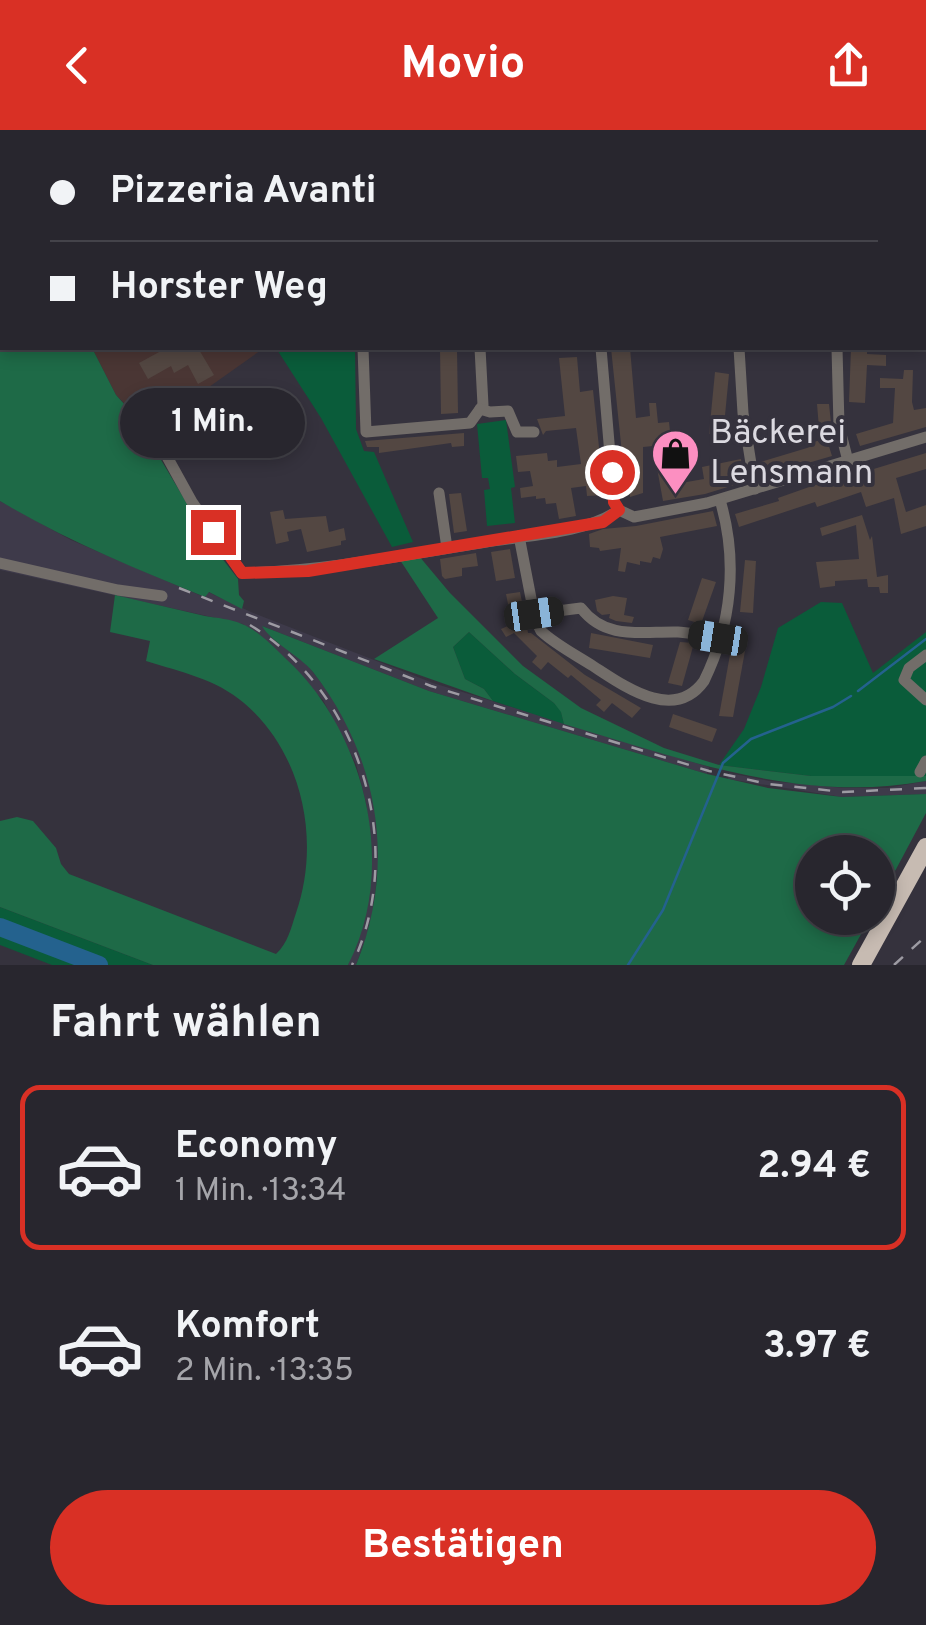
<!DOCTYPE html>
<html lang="de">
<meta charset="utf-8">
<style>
body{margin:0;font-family:Overpass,sans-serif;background:#34323a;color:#f1f3f6;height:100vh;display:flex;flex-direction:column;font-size:38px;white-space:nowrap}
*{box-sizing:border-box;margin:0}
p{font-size:32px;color:#a5a5aa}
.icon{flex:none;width:55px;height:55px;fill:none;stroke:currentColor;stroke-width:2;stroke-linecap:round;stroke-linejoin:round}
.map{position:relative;height:835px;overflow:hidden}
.sheet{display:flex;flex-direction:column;background:#28262e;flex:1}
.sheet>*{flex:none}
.top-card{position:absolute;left:0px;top:0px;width:928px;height:220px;box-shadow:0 5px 15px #0003,0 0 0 2px #44434a;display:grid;align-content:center;height:220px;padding:0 50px;background:#28262e}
.buttons{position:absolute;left:795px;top:705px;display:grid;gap:20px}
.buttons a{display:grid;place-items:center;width:100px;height:100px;border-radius:50%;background:#28262e;box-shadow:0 5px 15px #0003,0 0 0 2px #44434a;font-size:50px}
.end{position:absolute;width:45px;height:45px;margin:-22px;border:12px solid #d93025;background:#fff;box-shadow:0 0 0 5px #fff}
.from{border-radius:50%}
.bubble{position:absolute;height:70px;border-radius:35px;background:#28262e;box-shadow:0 5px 15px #0003,0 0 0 2px #44434a;font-size:32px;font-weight:700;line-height:70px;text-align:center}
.car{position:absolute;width:30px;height:60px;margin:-30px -15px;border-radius:12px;box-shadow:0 0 8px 2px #0007;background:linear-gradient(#222 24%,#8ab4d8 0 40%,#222 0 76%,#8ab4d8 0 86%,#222 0)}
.top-card b{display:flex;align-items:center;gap:35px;height:95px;font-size:38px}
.top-card b+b{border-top:2px solid #44434a}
.top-card i{width:25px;height:25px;background:#f1f3f6}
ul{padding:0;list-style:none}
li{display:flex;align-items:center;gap:30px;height:165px;margin:0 20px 15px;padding:0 30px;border:5px solid transparent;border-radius:20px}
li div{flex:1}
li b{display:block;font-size:38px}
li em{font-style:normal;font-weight:700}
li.active{border-color:#d93025}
li>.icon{width:90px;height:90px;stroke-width:1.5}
h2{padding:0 50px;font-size:45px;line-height:120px}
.action{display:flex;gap:20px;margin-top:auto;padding:20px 50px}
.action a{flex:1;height:115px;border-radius:60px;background:#d93025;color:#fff;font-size:40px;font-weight:700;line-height:115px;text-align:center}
header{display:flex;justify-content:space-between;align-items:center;height:130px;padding:0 50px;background:#d93025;color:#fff;font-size:45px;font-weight:700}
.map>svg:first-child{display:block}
.industrial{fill:#4a3634}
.built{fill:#3e3a4a}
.green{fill:#0a5c3a}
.forest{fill:#1e6a47}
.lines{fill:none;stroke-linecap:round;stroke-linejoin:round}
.stream{stroke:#24628e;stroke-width:2.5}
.river{stroke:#24628e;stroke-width:18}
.building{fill:#534742}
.minor{stroke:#726d69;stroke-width:11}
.highway{stroke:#c7bbb2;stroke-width:18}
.rail{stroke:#9d9ba3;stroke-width:2.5;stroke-dasharray:12 12;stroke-linecap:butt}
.route{stroke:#d93025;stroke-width:12}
.labels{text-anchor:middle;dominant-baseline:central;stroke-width:8;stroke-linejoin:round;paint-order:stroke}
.poi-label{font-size:35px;fill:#dbd9e0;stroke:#35323d;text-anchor:start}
</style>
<header><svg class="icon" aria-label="back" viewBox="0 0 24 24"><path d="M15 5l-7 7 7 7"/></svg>Movio<svg class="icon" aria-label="share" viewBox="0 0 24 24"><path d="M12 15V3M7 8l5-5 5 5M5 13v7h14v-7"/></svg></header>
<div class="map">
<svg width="926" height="835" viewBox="0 0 926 835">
<rect width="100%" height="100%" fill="#35323d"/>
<polygon class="industrial" points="92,218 264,218 144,303 131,280 116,265"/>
<g class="built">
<polygon points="0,371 71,410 204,467 208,462 251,482 433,553 709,637 707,644 429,561 262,496 309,537 332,567 348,593 364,631 374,671 380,721 372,791 356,835 348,835 364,788 372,722 366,673 356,634 323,570 243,494 0,440"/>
<polygon points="729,643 769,651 844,658 888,658 926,651 926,664 842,667 728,649"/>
</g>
<g class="green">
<polygon points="276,218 355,218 356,299 364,321 374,322 413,412 392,417 321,288"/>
<polygon points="506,290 515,357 511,358 515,393 487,396 484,360 490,359 488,348 482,348 477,294"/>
<polygon points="821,472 842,473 873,543 926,502 926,646 811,646 719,635 744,599 761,557 778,498"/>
<polygon points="469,502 515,544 554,573 561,581 564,594 493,571 484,559 465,549 453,517"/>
<polygon points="0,777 153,835 52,835 0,815"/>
</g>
<g class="forest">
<path d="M0 0H120L2 2V218H92L116 265 135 286 211 414 238 449 239 465 244 471 242 479 209 462 205 467C134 438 65 410 0 371Z"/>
<path d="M419 426 450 463 523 536 581 578 664 618 719 635 811 646H926V651C801 674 682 629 564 594L561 582 554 573 515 544 469 502 453 517 465 549 484 559 493 571 374 529 438 488 400 430Z"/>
<path d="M115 465C145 472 175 479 205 486 217 488 231 489 242 494 257 500 273 516 284 527 365 600 399 736 348 835H153L0 777V691L17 687 33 691 56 718 61 734 69 744 276 824C288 813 291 798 296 783 321 711 303 623 244 573 216 549 181 542 146 531L150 511 110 502Z"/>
<path d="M262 496 429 561 707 644 768 658 842 667 926 664V683L878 773V722H812V788H870L844 835H356C397 735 379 627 313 542 299 525 272 513 262 496Z"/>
</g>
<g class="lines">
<g class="stream">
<polyline points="858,561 926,509"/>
<polyline points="628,835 663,780 723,633 751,609 833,577 851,566"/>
</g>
<polyline class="river" points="0,797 99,835"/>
</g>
<g class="building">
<polygon points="158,218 198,218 214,245 198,254 188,235 174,243 171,236 148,249 139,233 161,221"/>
<polygon points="457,218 458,283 441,284 440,219"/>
<polygon points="611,218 630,218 636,288 650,286 649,273 656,273 658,293 669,292 673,328 696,324 698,331 677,334 681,353 704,349 702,337 741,329 744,352 705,364 663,371 653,316 643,317 643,363 630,367 628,352 625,352"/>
<polygon points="851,218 867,218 867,224 886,225 886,236 867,235 865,273 849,272"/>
<polygon points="577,227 580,262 593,260 604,365 587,366 586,356 571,358 576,386 559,389 556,373 546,374 545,368 536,369 536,366 521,368 520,358 533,356 530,341 518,342 516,326 547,323 548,331 557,330 557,337 581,334 576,298 546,301 543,305 537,289 565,286 559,228"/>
<polygon points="904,240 913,240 912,272 914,280 926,278 926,297 860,316 856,304 893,293 895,258 880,258 880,248 903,249"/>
<polygon points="715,242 729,244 723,306 709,304"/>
<polygon points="817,274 829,274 833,312 828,313 832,326 763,346 760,332 807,318 812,316 811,313 820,310"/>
<polygon points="464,303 464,316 452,317 451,313 379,323 379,317 367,317 365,311"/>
<polygon points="926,323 926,339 896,348 906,382 926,375 926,396 901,404 894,368 866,377 861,362 817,377 815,372 739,397 735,384 779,371 778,368 829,350 841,349"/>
<polygon points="461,363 467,401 454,403 449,364"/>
<polygon points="283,380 285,389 326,386 329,402 344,398 346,410 341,411 341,415 307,422 301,399 287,402 289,411 276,414 270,382"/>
<polygon points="713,381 717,396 660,407 663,419 660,429 653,427 651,433 640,431 640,435 627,432 625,442 618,441 621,418 600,421 599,418 590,417 589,404 603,399 636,396"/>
<polygon points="862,385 870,410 872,406 877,447 888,445 888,463 880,463 879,457 868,457 867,449 835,451 835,456 820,458 816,432 859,429 856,395 822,406 820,398"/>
<polygon points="510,419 515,448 496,451 491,422"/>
<polygon points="476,423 478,436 462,438 462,446 445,449 442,446 440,429"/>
<polygon points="745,430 756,431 753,483 740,482"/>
<polygon points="702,448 716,452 701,494 688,490"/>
<polygon points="520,462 525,487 518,488 527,497 528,503 531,503 585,545 641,578 632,588 612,573 604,582 596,575 601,570 571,545 568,548 548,532 541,540 532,532 537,526 514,503 506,507 501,499 512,494 506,464"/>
<polygon points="613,466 627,468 624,485 634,487 632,493 616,491 609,488 610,484 602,485 597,481 595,470"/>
<polygon points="591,503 653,515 650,528 589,518"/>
<polygon points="680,512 694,513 682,556 668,553"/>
<polygon points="731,519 745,521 733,587 719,586"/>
<polygon points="673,584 717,599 712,612 669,597"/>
</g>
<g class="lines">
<g class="minor">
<polyline points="580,0 580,2"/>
<polyline points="711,2 712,0"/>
<polyline points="925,119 926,119"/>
<polyline points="925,198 926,198"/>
<polyline points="363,218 366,302 470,293 483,275 480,218"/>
<polyline points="601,218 614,372 619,380"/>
<polyline points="739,218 743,283 755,359"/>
<polyline points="837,218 839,296 848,331"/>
<polyline points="480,279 490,282 508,281 517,302 534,302"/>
<path d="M144 285 192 372 242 443C325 441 404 425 486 412 528 405 584 404 619 380"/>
<polyline points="439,363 447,418"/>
<polyline points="619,380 634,387 707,373 926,307"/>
<path d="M519 406 535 489 541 501C556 515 576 525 593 536 624 556 674 593 704 551 732 494 738 430 720 370"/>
<polyline points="0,433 118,460 162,466"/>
<path d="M534 484 581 478C606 511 643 501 678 502 692 503 705 506 718 508"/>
<polyline points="926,525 909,538 904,550 926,570"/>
<polyline points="920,642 926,631"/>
</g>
<polyline class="highway" points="861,835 926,717"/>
<g class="rail">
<polyline points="179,458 431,556 709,641 768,654 843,662 926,658"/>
<path d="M250 495C360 562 408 718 352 835"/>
<polyline points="894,835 926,806"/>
</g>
</g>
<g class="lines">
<polyline class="route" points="213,402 242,443 308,441 603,392 619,380 614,372 612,342"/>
</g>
<defs>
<symbol id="shop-pin" viewBox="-11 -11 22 30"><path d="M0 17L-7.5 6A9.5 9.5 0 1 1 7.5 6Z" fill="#fc8fc1" stroke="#35323d"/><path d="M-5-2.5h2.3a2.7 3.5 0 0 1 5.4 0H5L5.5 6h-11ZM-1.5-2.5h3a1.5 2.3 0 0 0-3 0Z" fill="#111"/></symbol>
</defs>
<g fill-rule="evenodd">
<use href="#shop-pin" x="648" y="296" width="55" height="75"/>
</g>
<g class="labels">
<g class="poi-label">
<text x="710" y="304">Bäckerei<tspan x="710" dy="40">Lensmann</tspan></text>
</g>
</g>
</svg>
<div class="buttons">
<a><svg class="icon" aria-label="locate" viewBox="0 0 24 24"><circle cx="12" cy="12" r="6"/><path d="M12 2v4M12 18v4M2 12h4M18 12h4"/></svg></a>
</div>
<i class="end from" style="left:612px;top:342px"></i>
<i class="end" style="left:213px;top:402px"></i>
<div class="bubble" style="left:120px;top:258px;width:185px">1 Min.</div>
<i class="car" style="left:534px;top:484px;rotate:82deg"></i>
<i class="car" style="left:718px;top:508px;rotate:279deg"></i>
<div class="top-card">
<b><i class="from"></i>Pizzeria Avanti</b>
<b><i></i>Horster Weg</b>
</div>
</div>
<section class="sheet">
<h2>Fahrt wählen</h2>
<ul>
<li class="active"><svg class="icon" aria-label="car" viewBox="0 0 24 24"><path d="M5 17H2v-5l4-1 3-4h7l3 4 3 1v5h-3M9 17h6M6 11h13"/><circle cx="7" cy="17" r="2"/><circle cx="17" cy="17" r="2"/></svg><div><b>Economy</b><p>1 Min. · 13:34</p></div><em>2.94 €</em></li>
<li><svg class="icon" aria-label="car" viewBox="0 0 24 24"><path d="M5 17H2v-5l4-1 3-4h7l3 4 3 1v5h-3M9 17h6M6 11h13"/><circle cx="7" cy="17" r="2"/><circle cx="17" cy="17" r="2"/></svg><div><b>Komfort</b><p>2 Min. · 13:35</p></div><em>3.97 €</em></li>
</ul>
<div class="action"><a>Bestätigen</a></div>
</section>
